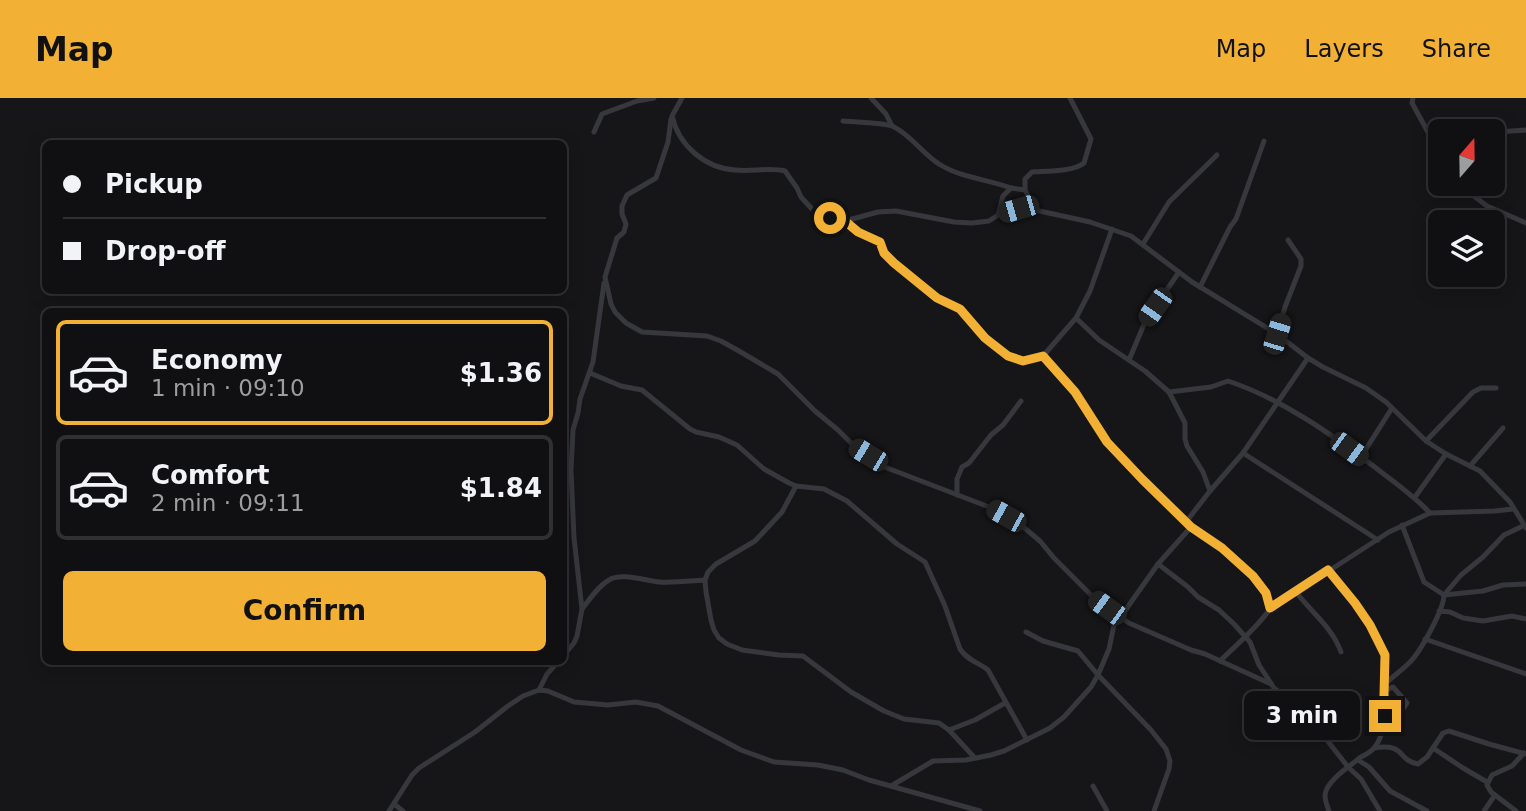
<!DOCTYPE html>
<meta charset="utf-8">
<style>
body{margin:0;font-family:"DejaVu Sans",sans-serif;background:#1e1e20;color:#f1f3f6;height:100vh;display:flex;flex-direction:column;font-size:26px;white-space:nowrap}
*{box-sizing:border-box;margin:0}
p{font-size:23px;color:#9c9d9f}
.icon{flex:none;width:38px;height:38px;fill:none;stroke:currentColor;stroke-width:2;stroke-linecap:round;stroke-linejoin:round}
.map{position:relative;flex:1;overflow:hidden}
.details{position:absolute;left:42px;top:210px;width:525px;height:357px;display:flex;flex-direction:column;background:#101012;border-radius:10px;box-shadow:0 4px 18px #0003,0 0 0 2px #303032}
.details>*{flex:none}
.banner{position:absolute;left:42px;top:42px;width:525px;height:154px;border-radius:10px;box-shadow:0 4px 18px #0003,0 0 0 2px #303032;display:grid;align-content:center;height:154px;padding:0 21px;background:#101012}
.needle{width:46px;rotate:20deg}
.fabs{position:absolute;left:1428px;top:21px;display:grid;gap:14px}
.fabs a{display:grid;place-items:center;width:77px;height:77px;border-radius:10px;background:#101012;box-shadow:0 4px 18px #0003,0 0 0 2px #303032;font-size:35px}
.end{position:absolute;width:32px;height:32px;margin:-16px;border:9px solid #f2b134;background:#111;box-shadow:0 0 0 4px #111}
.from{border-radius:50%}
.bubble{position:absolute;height:49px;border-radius:10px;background:#101012;box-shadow:0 4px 18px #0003,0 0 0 2px #303032;font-size:23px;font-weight:800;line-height:49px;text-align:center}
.car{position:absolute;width:21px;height:42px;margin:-21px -10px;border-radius:9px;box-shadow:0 0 5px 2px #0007;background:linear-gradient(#222 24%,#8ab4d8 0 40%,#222 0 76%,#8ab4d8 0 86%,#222 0)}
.banner b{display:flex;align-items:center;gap:24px;height:66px;font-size:26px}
.banner b+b{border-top:2px solid #303032}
.banner i{width:18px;height:18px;background:#f1f3f6}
ul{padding:12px 0 0;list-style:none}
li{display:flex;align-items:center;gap:21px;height:105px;margin:0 14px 10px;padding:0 7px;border:4px solid #303032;border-radius:10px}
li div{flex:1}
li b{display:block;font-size:26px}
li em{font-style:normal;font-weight:800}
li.on{border-color:#f2b134}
li>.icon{width:63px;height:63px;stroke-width:1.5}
.button{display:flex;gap:14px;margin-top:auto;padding:14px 21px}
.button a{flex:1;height:80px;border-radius:10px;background:#f2b134;color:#111;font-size:28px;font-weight:800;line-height:80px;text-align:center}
header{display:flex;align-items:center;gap:42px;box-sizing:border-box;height:98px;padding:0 35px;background:#f2b134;color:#111}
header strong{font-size:33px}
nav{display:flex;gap:38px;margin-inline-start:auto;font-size:24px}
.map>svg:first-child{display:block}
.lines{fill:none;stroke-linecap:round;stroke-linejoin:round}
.minor{stroke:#37383d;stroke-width:5}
.route{stroke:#f2b134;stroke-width:9}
</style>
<header>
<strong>Map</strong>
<nav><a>Map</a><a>Layers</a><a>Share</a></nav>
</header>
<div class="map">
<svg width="1526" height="713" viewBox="0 0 1526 713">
<rect width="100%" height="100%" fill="#161618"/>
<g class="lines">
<g class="minor">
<path d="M682 0 672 18C679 48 705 70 735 72 752 74 769 69 785 73L797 90 801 99 812 111 822 118 845 123 878 114 896 113 954 124 972 125 989 123 998 117 1018 111 1035 112 1090 124 1131 138 1192 184 1277 236 1308 260 1323 269 1366 290 1386 304 1426 343 1446 356 1480 373 1510 404 1526 430"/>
<polyline points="871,0 886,16 892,28"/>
<polyline points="1413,0 1412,5 1440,56"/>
<polyline points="671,21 668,44 656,80 627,97 622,108 622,116 626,126 624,134 617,140 605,179 611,206 615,214 626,225 642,234 707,238 721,243 739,253 778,276 815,313 838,332 854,348 882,368 989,409 1022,428 1040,443 1054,460 1094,500 1129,525 1191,552 1205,556 1271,586"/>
<path d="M843 23C854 24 883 25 892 28 909 35 924 57 939 66 961 80 987 81 1011 90"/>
<polyline points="1426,30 1451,29 1498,34 1526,32"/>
<polyline points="594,34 602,16 637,3 654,0"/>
<polyline points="1458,86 1487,108 1526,125"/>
<path d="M1035 112 1025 92V81L1032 74C1047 73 1073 74 1084 65L1091 41 1070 0"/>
<polyline points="998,117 1003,98 1011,90 1025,92"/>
<polyline points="845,123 858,134 880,144 884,155 894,165 937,200 960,211 985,240 1008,258 1023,263 1043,258 1076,220 1090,193 1112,131"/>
<polyline points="1143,146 1169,104 1217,57"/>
<polyline points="1200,189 1230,129 1236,121 1264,43"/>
<polyline points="1076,220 1099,242 1145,273 1169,294 1185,325 1185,341 1187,348 1203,374 1210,393"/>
<polyline points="1277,236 1285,209 1301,168 1301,161 1288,142"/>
<path d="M1043 258 1075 294 1107 344 1142 381 1191 429 1222 450 1253 478 1266 495 1270 511C1256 531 1238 545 1220 563"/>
<polyline points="1129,262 1145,224 1179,174"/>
<path d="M590 275 621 288 642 292 690 331 696 334 719 339 737 347 764 371 789 385 796 388 824 391 847 403 897 446 925 464 945 508 960 551C968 563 978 564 988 572L1027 642"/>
<path d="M1169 294 1211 289 1228 283C1282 301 1331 336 1376 370 1395 385 1414 398 1430 415"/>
<polyline points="1426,343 1473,294 1481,290 1496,290"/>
<polyline points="1243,355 1378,442"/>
<polyline points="1361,359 1392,310"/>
<polyline points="1470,368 1503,330"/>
<polyline points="796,388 782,414 755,443 716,466 708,474 705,482 706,494 711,522 714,532 719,540 727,546 742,552 779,557 803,558 851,594 884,613 904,621 939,625 949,632 974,659"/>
<polyline points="957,397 957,381 962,369 969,365 991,337 1003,327 1021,303"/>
<polyline points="1415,399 1446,356"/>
<polyline points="1186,424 1210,393 1243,355 1308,260"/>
<polyline points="1402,427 1424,484 1444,497 1483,493 1503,487 1526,486"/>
<polyline points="1158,466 1188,489 1198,499 1219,512 1234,526 1250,544 1259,567 1274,590 1301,612 1323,637 1348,669 1361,681 1380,713"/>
<path d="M1328 473C1348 498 1375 525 1385 556 1389 569 1383 590 1384 604 1384 620 1385 637 1374 650 1371 654 1365 657 1361 659 1351 667 1326 683 1325 697 1325 702 1327 708 1329 713"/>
<path d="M1296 494C1312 515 1332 529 1341 554"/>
<path d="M582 511C590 501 598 488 609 482 621 474 646 483 659 484 674 485 690 483 705 482"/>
<polyline points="1270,511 1389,434 1430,415 1495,413 1513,411"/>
<polyline points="1439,513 1450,514 1463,520 1483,523 1512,518 1526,521"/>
<polyline points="1026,534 1043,543 1078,553 1098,577 1151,632 1166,651 1170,663 1169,671 1154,713"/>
<polyline points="1425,541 1526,576"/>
<polyline points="564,557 574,545 577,538 582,511 574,440 571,372 573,332 578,315 580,301 593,264 604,185"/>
<path d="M1384 587C1392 579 1401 573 1409 565 1420 555 1444 511 1444 497L1461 477 1483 459 1504 437 1523 428"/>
<polyline points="539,592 547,576 558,564"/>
<polyline points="949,632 975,622 1005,605"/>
<polyline points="1382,634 1392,628 1407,605 1393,589 1384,593"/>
<path d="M1374 650C1407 645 1396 662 1418 666L1427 659 1443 635 1449 633 1489 646 1526 656"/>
<polyline points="1433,650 1463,670 1487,684"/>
<polyline points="1358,662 1369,669 1390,693 1427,713"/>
<polyline points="891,688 933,663 966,662 991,657 1004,653 1050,630 1064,619 1091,589 1098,577 1109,551 1114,527 1122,519 1129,507 1158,466 1191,429"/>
<polyline points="1093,688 1107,713"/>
<polyline points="394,706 403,713"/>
<polyline points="389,713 412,677 419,670 475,634 508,608 523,598 539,592 548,593 574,604 608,607 636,604 658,608 741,652 774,664 818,667 843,672 869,682 980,713"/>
<polyline points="1484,713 1495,697"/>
<polyline points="1516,713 1491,694 1487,687 1492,677 1512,668 1524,655"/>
</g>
</g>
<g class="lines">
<polyline class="route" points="830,120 845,123 858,134 880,144 884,155 894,165 937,200 960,211 985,240 1008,258 1023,263 1043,258 1075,294 1107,344 1142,381 1191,429 1222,450 1253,478 1266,495 1270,510 1328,472 1355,505 1370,527 1385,557 1384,597 1385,618"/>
</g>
</svg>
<div class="fabs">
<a><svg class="needle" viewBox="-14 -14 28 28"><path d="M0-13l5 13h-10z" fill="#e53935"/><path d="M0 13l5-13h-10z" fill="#9c9d9f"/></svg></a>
<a><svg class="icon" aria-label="layers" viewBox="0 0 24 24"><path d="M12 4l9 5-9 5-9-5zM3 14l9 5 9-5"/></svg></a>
</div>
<i class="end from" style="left:830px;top:120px"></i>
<i class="end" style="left:1385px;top:618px"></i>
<div class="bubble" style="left:1244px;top:593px;width:116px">3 min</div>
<i class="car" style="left:1018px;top:111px;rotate:254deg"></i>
<i class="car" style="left:1155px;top:209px;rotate:215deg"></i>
<i class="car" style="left:1277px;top:236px;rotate:17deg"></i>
<i class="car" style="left:1349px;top:351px;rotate:126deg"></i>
<i class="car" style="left:868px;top:357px;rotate:301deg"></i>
<i class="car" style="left:1006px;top:418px;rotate:299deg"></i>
<i class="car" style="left:1107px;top:510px;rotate:306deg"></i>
<div class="banner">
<b><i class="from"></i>Pickup</b>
<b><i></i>Drop-off</b>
</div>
<section class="details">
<ul>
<li class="on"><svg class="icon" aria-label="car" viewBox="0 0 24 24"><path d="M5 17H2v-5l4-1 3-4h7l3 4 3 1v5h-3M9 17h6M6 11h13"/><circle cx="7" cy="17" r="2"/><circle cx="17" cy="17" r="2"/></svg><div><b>Economy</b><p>1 min · 09:10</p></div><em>$1.36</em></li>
<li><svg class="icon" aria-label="car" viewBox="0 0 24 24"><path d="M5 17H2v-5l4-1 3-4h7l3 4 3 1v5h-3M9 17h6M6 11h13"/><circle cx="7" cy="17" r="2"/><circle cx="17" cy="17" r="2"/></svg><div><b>Comfort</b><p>2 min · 09:11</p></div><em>$1.84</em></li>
</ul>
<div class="button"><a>Confirm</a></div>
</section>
</div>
